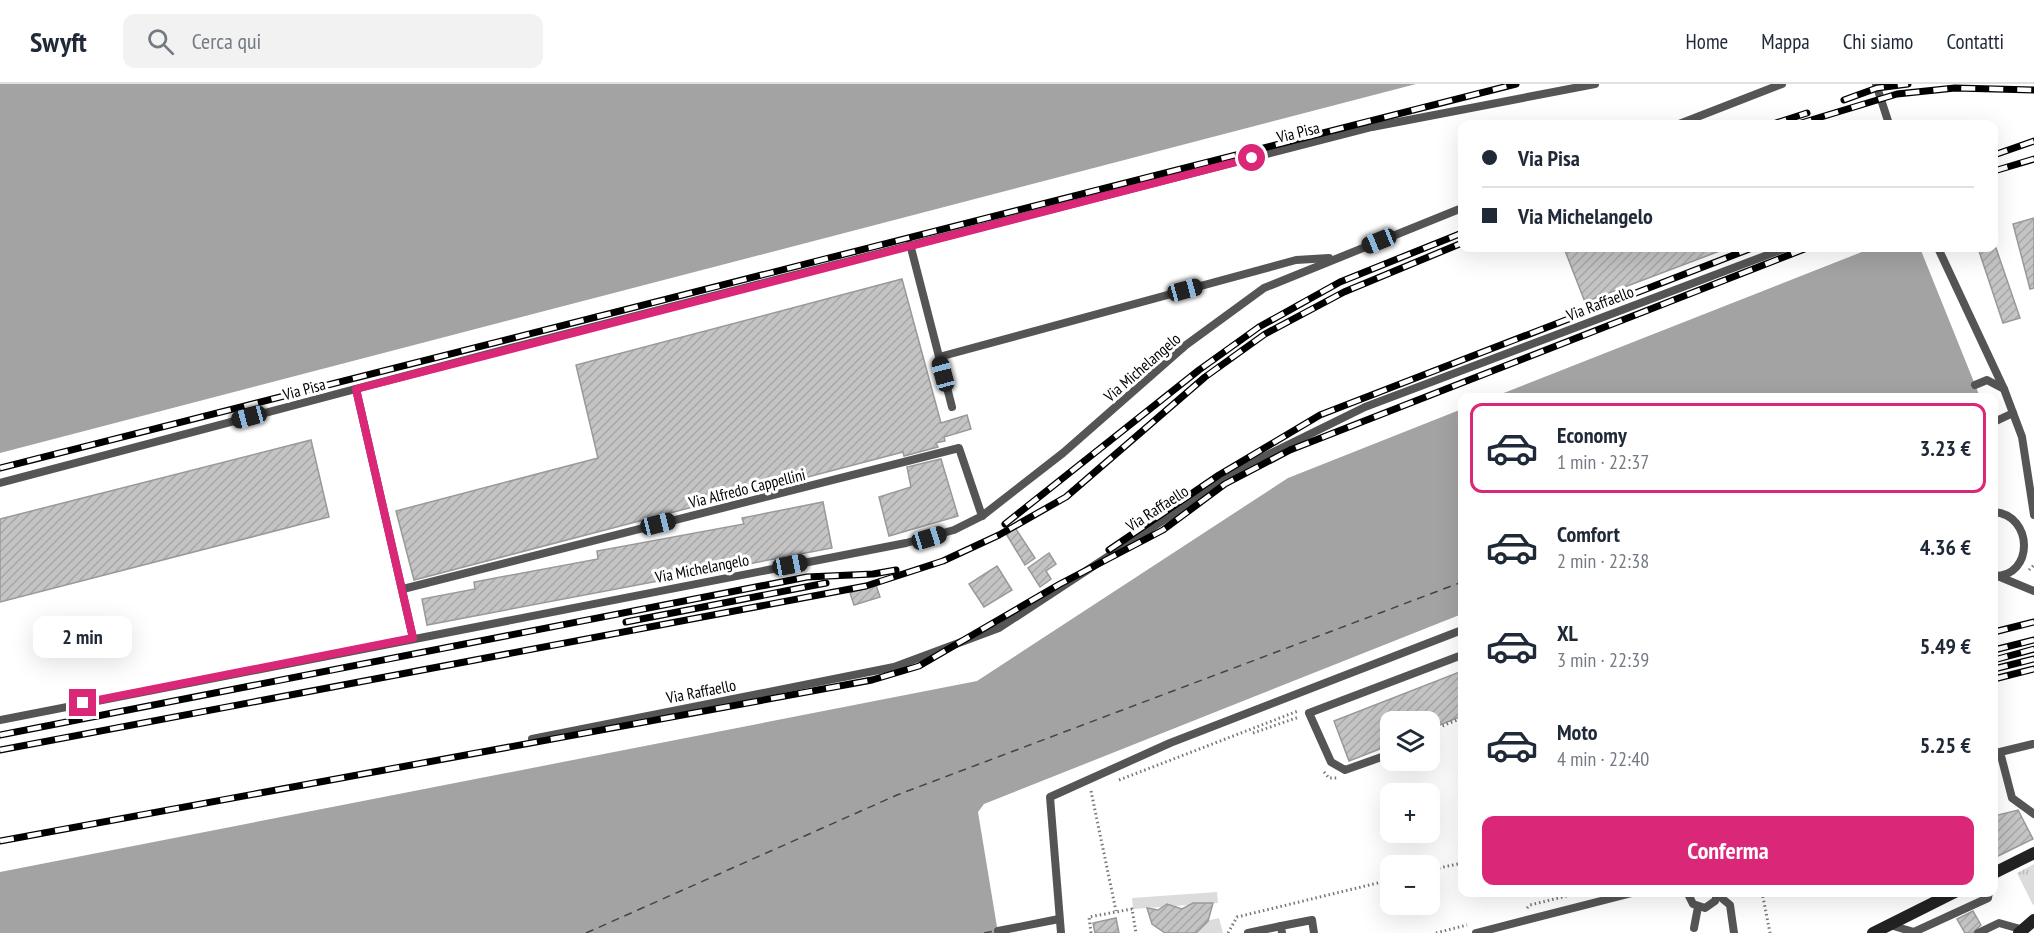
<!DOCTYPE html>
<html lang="it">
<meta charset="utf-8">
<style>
body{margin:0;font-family:"PT Sans Narrow",sans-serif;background:#f2f2f3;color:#1f2937;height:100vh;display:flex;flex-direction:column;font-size:22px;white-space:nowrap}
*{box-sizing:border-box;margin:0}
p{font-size:20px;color:#747a83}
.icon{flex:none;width:33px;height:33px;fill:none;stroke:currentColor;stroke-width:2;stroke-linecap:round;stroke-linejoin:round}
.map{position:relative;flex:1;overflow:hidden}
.details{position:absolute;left:1458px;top:309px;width:540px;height:504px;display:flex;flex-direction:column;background:#fff;border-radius:12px;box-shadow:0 6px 24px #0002}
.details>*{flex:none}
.guide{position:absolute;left:1458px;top:36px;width:540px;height:132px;border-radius:12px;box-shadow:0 6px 24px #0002;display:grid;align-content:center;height:132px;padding:0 24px;background:#fff}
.tools{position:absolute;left:1380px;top:627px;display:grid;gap:12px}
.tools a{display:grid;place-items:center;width:60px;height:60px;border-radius:12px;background:#fff;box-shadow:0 6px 24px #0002;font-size:30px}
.end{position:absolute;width:27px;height:27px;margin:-14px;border:8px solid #db2777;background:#fff;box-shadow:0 0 0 3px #fff}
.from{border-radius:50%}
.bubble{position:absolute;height:42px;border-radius:12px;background:#fff;box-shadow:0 6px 24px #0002;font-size:20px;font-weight:800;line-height:42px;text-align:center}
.car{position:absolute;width:18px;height:36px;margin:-18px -9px;border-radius:8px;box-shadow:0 0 4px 2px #0007;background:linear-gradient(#222 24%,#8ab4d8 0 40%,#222 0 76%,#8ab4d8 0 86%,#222 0)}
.guide b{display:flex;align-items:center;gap:21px;height:57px;font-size:22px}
.guide b+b{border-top:2px solid #e0e1e3}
.guide i{width:15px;height:15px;background:#1f2937}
ul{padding:10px 0 0;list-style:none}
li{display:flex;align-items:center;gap:18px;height:90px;margin:0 12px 9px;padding:0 12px;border:3px solid transparent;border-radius:12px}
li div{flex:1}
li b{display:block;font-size:22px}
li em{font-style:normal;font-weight:800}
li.selected{border-color:#db2777}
li>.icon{width:54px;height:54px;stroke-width:1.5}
.action{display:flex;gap:12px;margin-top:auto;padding:12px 24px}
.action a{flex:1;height:69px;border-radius:12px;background:#db2777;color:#fff;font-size:24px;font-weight:800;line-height:69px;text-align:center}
header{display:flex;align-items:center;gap:36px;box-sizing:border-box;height:84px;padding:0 30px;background:#fff;border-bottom:2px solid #e0e1e3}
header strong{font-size:28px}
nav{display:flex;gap:33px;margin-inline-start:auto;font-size:21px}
.search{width:420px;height:54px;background:#f2f2f3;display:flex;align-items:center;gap:15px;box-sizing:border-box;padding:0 21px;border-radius:12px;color:#747a83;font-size:22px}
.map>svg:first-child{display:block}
.grass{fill:url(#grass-tufts)}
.garden{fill:#dcdcdc}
.water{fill:#a3a3a3}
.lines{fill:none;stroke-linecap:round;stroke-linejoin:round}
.ferry{stroke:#444;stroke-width:1.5;stroke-dasharray:8 6;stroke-linecap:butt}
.building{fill:url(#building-hatch);stroke:#999;stroke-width:1.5}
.path{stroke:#777;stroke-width:3;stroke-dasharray:1.5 3;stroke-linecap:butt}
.service{stroke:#555;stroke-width:8}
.secondary{stroke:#222;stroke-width:12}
.rail-casing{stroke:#000;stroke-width:7}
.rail{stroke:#fff;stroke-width:4.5;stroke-dasharray:14;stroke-linecap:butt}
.route{stroke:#db2777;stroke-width:8}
.labels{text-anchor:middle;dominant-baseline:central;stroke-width:6;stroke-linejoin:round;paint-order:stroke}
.street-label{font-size:16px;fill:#000;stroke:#fff}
</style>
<header>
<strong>Swyft</strong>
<div class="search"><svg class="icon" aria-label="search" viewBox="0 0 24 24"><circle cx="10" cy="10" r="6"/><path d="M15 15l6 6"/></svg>Cerca qui</div>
<nav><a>Home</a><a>Mappa</a><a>Chi siamo</a><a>Contatti</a></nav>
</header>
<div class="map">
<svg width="2034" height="849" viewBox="0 0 2034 849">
<defs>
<pattern id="grass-tufts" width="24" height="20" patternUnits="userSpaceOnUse" patternTransform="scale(1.5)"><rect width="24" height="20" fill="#dcdcdc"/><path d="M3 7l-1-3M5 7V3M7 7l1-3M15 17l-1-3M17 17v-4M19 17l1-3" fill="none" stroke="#bbb"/></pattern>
<pattern id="building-hatch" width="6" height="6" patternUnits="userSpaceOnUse" patternTransform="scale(1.5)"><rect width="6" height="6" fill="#c4c4c4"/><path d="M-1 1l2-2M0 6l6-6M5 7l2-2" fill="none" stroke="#a7a7a7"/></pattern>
</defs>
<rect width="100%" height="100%" fill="#fff"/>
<polygon class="grass" points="2034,780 2034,820 2033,821 2017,789"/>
<g class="garden">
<polygon points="1217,808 1218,819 1133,825 1132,814"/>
<polygon points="1219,834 1223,849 1186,849 1184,842"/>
</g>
<g class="water">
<polygon points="0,0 1416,0 0,369"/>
<polygon points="1872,164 1920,164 1980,313 1491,314"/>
<polygon points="1462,325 1462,530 984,720 978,728 998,849 0,849 0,788 977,597 1288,394"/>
</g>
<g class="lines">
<g class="ferry">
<polyline points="586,849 897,711 1462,498"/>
<polyline points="984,849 994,847"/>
</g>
</g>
<g class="building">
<polygon points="2034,134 2034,204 2030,205 2013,140"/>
<polygon points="1564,164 1725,164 1725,165 1585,218"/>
<polygon points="1978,164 1996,164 2020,234 2003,239"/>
<polygon points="902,195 941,339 967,331 971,345 944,353 945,357 936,359 938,363 904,372 903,368 414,496 396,427 598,374 576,281"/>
<polygon points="311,356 329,433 0,518 0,435"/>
<polygon points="941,375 958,432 889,452 879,413 911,403 907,383"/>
<polygon points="823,418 832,464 427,541 422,515 475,505 474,498 598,475 597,467 744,440 742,434"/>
<polygon points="1014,442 1035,474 1025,481 1005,448"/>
<polygon points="1049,469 1056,480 1046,487 1051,495 1040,503 1028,484"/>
<polygon points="997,482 1012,506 984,523 969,500"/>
<polygon points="876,501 880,513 854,521 850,509"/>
<polygon points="1462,587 1462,632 1430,645 1430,638 1390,638 1390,661 1349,677 1334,637"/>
<polygon points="2018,726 2033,755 1994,774 1994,732"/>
<polygon points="1193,819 1213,819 1208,837 1196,849 1165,849 1152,840 1147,824 1158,826 1167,820 1182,825"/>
<polygon points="1973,827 1981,841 1972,849 1965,849 1957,835"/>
<polygon points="1116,834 1119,849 1095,849 1093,839"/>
</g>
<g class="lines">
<g class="path">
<polyline points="2029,486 2034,481"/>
<polyline points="1430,647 1462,634"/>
<polyline points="1253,649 1299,633"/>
<polyline points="1324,688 1329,694 1339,694"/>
<polyline points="1119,696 1298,627"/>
<polyline points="1091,707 1116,827"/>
<polyline points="1430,786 1462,779"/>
<polyline points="1762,808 1770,849"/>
<polyline points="1527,824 1530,821 1583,808"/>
<polyline points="1091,849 1089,833 1132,825 1136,849"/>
<polyline points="1228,849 1237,833 1390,796"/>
<polyline points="1436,849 1467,841"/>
</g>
<g class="service">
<polyline points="1876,0 1889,40"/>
<polyline points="1679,40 1782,0"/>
<polyline points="910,160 952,323"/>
<polyline points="1938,164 2004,305"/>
<polyline points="939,273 1296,176 1329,174"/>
<polyline points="1975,301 1987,296 2004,305 2022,353 2034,431"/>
<polyline points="356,305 413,554"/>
<polyline points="1994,338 2013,329"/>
<polyline points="0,399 526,260 1372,43 1595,0"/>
<path d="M1994 428C2034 431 2034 493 1994 492"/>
<polyline points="2000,493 2034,507"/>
<polyline points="403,505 959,364 982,432"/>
<polyline points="0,636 906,459 954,446 982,432 1063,369 1186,261 1264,204 1462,124"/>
<polyline points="532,655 894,583 999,544 1249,380 1365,323 1786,164"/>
<polyline points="2033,660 2000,668 2012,714 2034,730"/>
<polyline points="1390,670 1345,686 1331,678 1309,629 1462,571"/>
<polyline points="1687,808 1693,820 1705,824 1715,817 1718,808"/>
<polyline points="1718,811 1730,821 1734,849"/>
<polyline points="1890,841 1914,848 1988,814 1989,808"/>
<polyline points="1694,844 1698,823"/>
<polyline points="998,847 1059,835"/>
<polyline points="1061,849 1050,713 1170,659 1462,546"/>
<polyline points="1248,849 1281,842"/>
<polyline points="1282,849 1281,842 1312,836 1314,849"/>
<polyline points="1476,849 1636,808"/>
<polyline points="1978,849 1999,839 2024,846"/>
</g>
<g class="secondary">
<polyline points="1994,789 2034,769"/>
<polyline points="1873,849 1955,808"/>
<polyline points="2019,849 2034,836"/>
</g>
<defs>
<g id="rail">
<polyline points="1844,16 1877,4 1908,0"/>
<polyline points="1773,40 1807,29"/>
<polyline points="1798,40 1897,10 1955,4 2034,6"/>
<polyline points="1994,71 2034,57"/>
<polyline points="1994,87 2034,75"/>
<polyline points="0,384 1516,0"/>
<polyline points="1005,440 1199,286 1259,243 1340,198 1462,149"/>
<polyline points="1109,466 1219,391 1320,331 1752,164"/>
<polyline points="626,538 826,499"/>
<polyline points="1994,548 2034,538"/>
<polyline points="1994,566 2034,556"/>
<polyline points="1994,576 2034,565"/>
<polyline points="1994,585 2034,575"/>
<polyline points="1994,595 2034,585"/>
<polyline points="0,651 807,493 873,490 896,486"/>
<polyline points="0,666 866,502 943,477 999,451 1066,413 1205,293 1265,250 1344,208 1462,159"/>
<polyline points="0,757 872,596 919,582 1060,500 1163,446 1225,400 1290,366 1807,164"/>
</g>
</defs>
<use href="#rail" class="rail-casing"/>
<use href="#rail" class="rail"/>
</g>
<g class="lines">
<polyline class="route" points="83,619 413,554 356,305 1252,74"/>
</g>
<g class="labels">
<g class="street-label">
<text transform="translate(1298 48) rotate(-14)">Via Pisa</text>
<text transform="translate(1600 219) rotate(-21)">Via Raffaello</text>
<text transform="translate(1142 283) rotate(-41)">Via Michelangelo</text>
<text transform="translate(304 305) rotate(-15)">Via Pisa</text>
<text transform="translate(747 404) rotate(-14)">Via Alfredo Cappellini</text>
<text transform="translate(1157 424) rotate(-33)">Via Raffaello</text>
<text transform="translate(702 484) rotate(-11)">Via Michelangelo</text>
<text transform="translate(701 607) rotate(-11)">Via Raffaello</text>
</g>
</g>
</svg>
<div class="tools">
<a><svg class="icon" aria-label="layers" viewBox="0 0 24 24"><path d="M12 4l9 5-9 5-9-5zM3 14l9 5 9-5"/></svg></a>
<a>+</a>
<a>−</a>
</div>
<i class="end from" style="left:1252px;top:74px"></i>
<i class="end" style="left:83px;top:619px"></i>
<div class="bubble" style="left:33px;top:532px;width:99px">2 min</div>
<i class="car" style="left:1379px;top:157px;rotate:248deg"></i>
<i class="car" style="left:1185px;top:206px;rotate:75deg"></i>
<i class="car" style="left:943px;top:290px;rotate:345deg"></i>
<i class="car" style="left:249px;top:333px;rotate:255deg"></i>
<i class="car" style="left:658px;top:440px;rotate:76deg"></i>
<i class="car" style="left:929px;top:454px;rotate:73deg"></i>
<i class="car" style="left:790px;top:481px;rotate:79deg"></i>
<div class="guide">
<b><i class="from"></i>Via Pisa</b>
<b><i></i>Via Michelangelo</b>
</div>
<section class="details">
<ul>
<li class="selected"><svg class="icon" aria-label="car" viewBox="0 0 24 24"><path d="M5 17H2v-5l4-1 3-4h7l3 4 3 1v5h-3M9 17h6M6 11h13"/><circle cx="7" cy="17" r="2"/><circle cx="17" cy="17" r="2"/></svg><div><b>Economy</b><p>1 min · 22:37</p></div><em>3.23 €</em></li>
<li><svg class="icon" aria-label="car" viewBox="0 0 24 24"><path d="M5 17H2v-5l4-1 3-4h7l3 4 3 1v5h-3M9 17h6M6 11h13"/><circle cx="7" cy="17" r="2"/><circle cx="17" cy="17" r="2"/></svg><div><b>Comfort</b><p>2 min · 22:38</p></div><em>4.36 €</em></li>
<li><svg class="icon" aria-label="car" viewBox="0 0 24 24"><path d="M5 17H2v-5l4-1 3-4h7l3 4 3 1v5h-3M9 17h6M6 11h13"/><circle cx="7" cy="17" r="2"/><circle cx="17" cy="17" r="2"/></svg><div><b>XL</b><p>3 min · 22:39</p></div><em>5.49 €</em></li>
<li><svg class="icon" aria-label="car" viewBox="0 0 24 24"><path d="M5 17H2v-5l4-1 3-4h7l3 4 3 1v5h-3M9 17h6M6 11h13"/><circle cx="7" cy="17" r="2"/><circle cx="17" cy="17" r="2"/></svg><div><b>Moto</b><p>4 min · 22:40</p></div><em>5.25 €</em></li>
</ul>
<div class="action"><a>Conferma</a></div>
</section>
</div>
